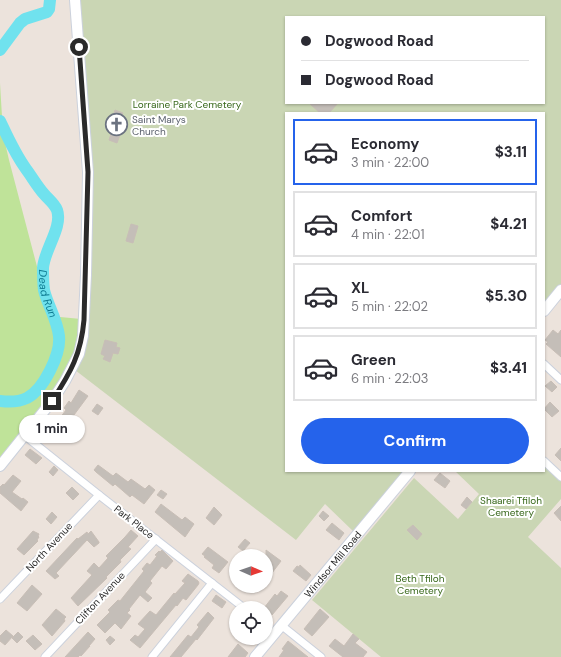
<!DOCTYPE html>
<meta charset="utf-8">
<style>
body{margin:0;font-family:"DM Sans",sans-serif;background:#f7f7f7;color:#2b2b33;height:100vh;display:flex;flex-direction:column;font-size:15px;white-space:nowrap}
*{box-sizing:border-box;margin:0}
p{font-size:13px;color:#7c7c81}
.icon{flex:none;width:22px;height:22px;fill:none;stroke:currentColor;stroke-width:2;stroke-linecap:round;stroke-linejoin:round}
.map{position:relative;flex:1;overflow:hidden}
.drawer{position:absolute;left:285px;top:112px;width:260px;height:360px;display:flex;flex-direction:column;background:#fff;border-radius:0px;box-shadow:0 1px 3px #0004}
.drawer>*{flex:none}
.top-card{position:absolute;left:285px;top:16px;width:260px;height:88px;border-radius:0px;box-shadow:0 1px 3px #0004;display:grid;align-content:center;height:88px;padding:0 16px;background:#fff}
.needle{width:26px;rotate:92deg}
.fabs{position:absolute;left:229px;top:549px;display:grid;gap:8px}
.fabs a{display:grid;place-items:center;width:44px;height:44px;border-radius:50%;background:#fff;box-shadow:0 1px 3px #0004;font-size:20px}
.end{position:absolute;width:18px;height:18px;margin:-9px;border:5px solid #2a2a2a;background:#fff;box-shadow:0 0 0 2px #fff}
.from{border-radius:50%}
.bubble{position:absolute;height:28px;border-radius:14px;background:#fff;box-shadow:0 1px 3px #0004;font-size:13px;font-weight:700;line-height:28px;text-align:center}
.top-card b{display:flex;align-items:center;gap:14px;height:38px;font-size:15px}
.top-card b+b{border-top:1px solid #e1e1e2}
.top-card i{width:10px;height:10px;background:#2b2b33}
ul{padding:7px 0 0;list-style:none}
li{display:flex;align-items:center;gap:12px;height:66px;margin:0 8px 6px;padding:0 8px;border:2px solid #e1e1e2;border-radius:0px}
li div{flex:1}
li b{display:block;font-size:15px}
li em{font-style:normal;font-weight:700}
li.on{border-color:#2563eb}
li>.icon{width:36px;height:36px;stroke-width:1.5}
.action{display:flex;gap:8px;margin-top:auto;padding:8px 16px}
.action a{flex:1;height:46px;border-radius:24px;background:#2563eb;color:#fff;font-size:16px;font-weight:700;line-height:46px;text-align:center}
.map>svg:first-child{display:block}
.green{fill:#bfe399}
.cemetery{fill:#cad6b4;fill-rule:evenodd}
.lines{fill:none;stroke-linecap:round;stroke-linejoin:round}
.river{stroke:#70e2ee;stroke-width:12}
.building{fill:#c4beb8;stroke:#c8beb6}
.street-casing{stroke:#cbd1dc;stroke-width:9}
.secondary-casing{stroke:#cbd1dc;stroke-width:12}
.street{stroke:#fff;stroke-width:7}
.secondary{stroke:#fff;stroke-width:10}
.route{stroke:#2a2a2a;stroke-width:5}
.labels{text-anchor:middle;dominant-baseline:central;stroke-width:4;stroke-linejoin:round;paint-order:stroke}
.park-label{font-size:10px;fill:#37671a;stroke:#fff}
.worship-label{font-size:10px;fill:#5b616d;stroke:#fff;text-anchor:start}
.street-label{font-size:10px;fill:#2a2a2a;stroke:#fff}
.water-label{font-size:11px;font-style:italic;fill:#0e7c93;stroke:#fff}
</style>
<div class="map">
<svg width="561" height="657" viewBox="0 0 561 657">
<rect width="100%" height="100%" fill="#ece3dc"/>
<polygon class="green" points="0,83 3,134 9,160 50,316 81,319 76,351 60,383 0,460"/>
<g class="cemetery">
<path d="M78 0H561V285L544 305V113H286V471H405L354 532 325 504 296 540 75 370 88 320ZM286 17H544V103H286Z"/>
<polygon points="544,464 561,481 561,499 528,537 561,568 561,657 381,657 312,600 414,478 458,519 479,494 455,471 544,471"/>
</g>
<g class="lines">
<g class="river">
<polyline points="0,50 20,23 25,19 47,12 49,9 50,0"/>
<path id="s1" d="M0 121C8 138 15 154 26 169 32 177 37 186 44 194 48 199 54 203 57 210 63 227 44 250 43 268 43 275 43 283 44 290 47 304 57 319 59 336 61 354 44 389 27 398 19 402 8 402 0 401"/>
</g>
</g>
<g class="building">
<polygon points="309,103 338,103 329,113 320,113"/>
<polygon points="115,110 123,113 120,119 125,121 117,143 109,140 112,131 109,129"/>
<polygon points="131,224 138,226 133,243 126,241"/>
<polygon points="553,330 558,334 561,330 561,357 546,344 548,342 545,340"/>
<polygon points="105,340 117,343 116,347 120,348 118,354 113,353 110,362 103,359 105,356 101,354"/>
<polygon points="551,381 557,387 552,392 545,386"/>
<polygon points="79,390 88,396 71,419 74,421 68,430 57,422 66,410 64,408 69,401 71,403"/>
<polygon points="550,402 559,411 552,417 544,409"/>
<polygon points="97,404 103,408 98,415 92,411"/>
<polygon points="561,448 561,461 555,455"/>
<polygon points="30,449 42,458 36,464 25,455"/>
<polygon points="98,465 113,476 116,473 128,482 131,479 145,489 149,485 155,490 144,504 132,495 130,497 115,484 113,486 96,472 94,470"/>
<polygon points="54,466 58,470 53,476 49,472"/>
<polygon points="440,473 450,481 445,488 434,480"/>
<polygon points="13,475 21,481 12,492 22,499 23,498 28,502 21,511 0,493 0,487 3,484 4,485"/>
<polygon points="72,487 79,494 73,500 66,493"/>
<polygon points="161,490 167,494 163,499 157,495"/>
<polygon points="467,497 472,502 466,509 461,505"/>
<polygon points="161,504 182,520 185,517 194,524 185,537 155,512"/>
<polygon points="561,506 561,521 554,513"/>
<polygon points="214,507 222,515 214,525 206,518"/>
<polygon points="323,511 329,516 324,521 319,516"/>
<polygon points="52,512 57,517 51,524 46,519"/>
<polygon points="332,523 344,533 339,540 326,530"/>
<polygon points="413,525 422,534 417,540 407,530"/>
<polygon points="131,530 138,536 128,547 131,549 120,560 121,562 106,577 107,578 78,606 71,598 92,575 87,571 94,563 99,568 108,558 106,556 125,537"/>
<polygon points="33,531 39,534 38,536 39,537 37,540 38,541 24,555 17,549"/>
<polygon points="91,531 99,542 99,543 94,547 87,540 56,573 59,576 55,579 46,571 77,538 78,539 87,532 88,534"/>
<polygon points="245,539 250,543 243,551 238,547"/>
<polygon points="208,547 228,562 219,573 212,568 214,565 204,557 205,556 202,554"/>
<polygon points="162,550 173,561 166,569 162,566 150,581 152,583 145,592 152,598 148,602 140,595 129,609 130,610 127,613 131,616 121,629 115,623 105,633 97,625 110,612 108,610 118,600 120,601 144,571 142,569 147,563 150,565 157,556 155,555 159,551 160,552"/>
<polygon points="266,550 281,561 272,573 266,568"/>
<polygon points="300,565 311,575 306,581 293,571 297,566 299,567"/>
<polygon points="188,574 198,581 199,583 198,585 186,600 183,598 177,606 176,605 140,648 130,640 135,635 138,637 145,629 138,624 150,611 156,615 174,593 175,594 185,583 182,581"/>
<polygon points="32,585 42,594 27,611 17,603"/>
<polygon points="281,591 288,596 272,615 266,610 266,608 264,608 275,594 277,596"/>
<polygon points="216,595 226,602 222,608 212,601"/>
<polygon points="56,609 66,617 64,619 65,621 52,636 42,625"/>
<polygon points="320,609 329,617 312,636 304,629"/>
<polygon points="208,612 214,618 197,640 196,639 181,657 170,657 188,635 191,637 199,627 197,625"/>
<polygon points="6,630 13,636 5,645 0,641 0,636"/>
<polygon points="18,632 23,637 17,643 12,638"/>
<polygon points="88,632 95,639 89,646 90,646 81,656 80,655 78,657 65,657"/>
<polygon points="353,634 359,639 355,643 367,652 363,657 343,657 329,646 335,639 344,646"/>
<polygon points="33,635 42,644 35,650 26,641"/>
<polygon points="110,636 115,640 110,645 106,640"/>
<polygon points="288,641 308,657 279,657 284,650 282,649"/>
<polygon points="238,644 248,653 245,657 228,657"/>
</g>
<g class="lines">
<defs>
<g id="street">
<polyline points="544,364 561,380"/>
<polyline points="24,435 99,495 244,608"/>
<polyline points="544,461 561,477"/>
<polyline points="0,599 99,495"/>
<polyline points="266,624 267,625"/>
<polyline points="281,625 321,657"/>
<polyline points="45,657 156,539"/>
<polyline points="152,657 212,583"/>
</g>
<g id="secondary">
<polyline points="544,311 561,290"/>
<polyline points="0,466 52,401 65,381 79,354 83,336 86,275 88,172 75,0"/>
<path id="s2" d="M255 657 410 471"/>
</g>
</defs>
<use href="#street" class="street-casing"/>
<use href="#secondary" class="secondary-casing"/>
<use href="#street" class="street"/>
<use href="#secondary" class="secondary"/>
</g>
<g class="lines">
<path class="route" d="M52 401C71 372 81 354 84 320L88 172 79 47"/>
</g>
<defs>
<symbol id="church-ring" viewBox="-11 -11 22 22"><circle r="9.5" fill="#fff" stroke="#6b7280" stroke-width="1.5"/><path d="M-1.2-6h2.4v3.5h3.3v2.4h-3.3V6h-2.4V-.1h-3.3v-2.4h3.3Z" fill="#6b7280"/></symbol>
</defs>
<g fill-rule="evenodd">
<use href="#church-ring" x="104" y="112" width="25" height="25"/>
</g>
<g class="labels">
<g class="park-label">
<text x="187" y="104">Lorraine Park Cemetery</text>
<text x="511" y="500">Shaarei Tfiloh<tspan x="511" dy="12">Cemetery</tspan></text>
<text x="420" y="578">Beth Tfiloh<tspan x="420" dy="12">Cemetery</tspan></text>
</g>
<g class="worship-label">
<text x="132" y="119">Saint Marys<tspan x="132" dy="12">Church</tspan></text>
</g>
<g class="street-label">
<text transform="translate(134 522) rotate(38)">Park Place</text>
<text transform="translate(49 547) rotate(-47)">North Avenue</text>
<text stroke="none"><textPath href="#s2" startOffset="121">Windsor Mill Road</textPath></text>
<text transform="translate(100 598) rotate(-47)">Clifton Avenue</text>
</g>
<g class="water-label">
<text stroke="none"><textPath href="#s1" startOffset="193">Dead Run</textPath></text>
</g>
</g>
</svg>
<div class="fabs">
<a><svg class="needle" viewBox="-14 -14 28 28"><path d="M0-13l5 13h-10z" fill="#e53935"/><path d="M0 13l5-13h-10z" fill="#7c7c81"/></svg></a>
<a><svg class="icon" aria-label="locate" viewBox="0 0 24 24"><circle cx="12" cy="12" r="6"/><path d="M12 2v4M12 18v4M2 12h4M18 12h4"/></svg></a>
</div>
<i class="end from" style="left:79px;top:47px"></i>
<i class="end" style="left:52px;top:401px"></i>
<div class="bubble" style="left:19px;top:415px;width:66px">1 min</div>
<div class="top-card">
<b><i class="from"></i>Dogwood Road</b>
<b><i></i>Dogwood Road</b>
</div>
<section class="drawer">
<ul>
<li class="on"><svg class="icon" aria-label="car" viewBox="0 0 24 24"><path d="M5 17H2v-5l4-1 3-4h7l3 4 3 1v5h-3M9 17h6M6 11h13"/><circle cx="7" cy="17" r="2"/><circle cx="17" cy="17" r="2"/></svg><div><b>Economy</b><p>3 min · 22:00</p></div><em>$3.11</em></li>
<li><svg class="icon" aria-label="car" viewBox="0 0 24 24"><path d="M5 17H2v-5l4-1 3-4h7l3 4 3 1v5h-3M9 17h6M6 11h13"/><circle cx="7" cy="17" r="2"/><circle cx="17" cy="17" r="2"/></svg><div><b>Comfort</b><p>4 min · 22:01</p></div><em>$4.21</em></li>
<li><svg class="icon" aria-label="car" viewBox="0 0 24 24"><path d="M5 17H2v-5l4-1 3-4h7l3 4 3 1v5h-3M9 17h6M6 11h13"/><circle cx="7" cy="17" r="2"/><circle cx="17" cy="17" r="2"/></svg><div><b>XL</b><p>5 min · 22:02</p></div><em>$5.30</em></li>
<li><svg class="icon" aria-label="car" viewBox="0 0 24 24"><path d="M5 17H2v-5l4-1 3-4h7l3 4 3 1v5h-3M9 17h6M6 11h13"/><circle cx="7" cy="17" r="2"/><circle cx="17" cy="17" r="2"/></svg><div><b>Green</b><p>6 min · 22:03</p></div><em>$3.41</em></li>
</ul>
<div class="action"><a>Confirm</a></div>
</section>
</div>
